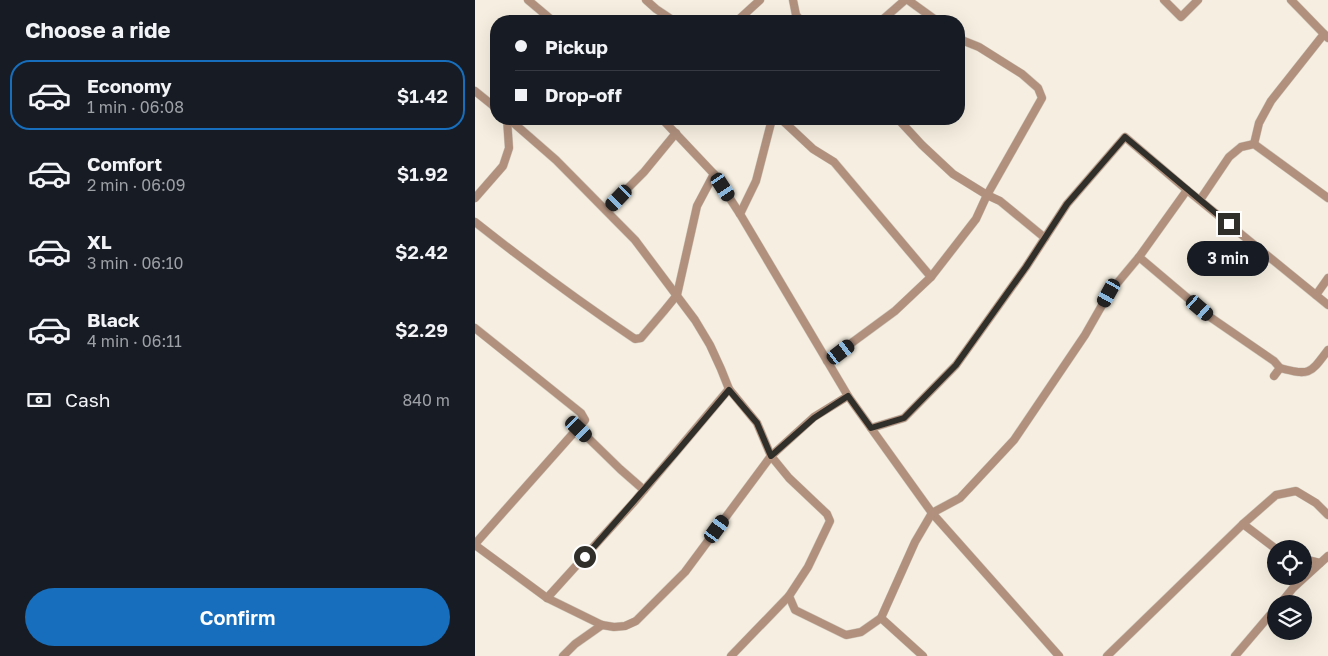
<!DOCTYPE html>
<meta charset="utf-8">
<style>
body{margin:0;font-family:"Golos Text",sans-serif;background:#20242c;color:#f1f3f6;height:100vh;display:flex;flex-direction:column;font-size:19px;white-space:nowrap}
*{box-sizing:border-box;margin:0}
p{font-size:16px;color:#9ea1a6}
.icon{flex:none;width:28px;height:28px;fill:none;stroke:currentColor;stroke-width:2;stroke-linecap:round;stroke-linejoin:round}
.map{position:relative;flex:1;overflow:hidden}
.details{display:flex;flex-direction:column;background:#171b24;width:475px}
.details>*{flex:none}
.hud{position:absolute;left:15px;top:15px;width:475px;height:110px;border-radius:20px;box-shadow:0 5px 20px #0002;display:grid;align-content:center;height:110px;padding:0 25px;background:#171b24}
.controls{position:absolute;left:792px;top:540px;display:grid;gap:10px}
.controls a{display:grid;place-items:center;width:45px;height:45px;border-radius:50%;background:#171b24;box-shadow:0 5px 20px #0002;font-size:25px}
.end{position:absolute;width:22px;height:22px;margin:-11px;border:6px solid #312f29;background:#fff;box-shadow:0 0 0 2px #fff}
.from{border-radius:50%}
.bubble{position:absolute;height:35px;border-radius:18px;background:#171b24;box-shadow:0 5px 20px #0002;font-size:16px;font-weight:600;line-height:35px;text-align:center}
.car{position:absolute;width:15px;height:30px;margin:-15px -8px;border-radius:6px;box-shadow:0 0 4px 1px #0007;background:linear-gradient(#222 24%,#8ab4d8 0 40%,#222 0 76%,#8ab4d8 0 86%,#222 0)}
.hud b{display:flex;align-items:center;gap:18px;height:48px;font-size:19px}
.hud b+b{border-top:1px solid #363941}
.hud i{width:12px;height:12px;background:#f1f3f6}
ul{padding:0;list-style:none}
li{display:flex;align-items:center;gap:15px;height:70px;margin:0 10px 8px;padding:0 15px;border:2px solid transparent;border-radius:20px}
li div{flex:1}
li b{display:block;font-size:19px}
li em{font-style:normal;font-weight:600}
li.active{border-color:#176ebc}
li>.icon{width:45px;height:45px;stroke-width:1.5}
h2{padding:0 25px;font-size:22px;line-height:60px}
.pay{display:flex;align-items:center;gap:12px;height:55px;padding:0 25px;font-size:19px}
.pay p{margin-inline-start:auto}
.cta{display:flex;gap:10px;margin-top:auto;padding:10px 25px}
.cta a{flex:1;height:58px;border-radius:30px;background:#176ebc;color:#fff;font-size:20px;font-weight:600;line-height:58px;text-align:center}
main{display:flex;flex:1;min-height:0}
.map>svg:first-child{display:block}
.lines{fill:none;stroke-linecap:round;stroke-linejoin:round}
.minor-casing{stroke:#d3ccc0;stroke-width:9}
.minor{stroke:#b1917e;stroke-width:8}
.route{stroke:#312f29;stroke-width:6}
</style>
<main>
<section class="details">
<h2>Choose a ride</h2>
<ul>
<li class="active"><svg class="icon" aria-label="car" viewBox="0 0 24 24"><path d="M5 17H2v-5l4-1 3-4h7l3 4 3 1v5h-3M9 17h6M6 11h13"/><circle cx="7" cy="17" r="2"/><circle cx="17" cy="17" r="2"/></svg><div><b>Economy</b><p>1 min · 06:08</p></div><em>$1.42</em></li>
<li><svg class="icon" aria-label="car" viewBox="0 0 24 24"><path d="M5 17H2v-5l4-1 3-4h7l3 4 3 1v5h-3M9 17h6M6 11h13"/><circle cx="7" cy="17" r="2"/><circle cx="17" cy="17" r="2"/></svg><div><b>Comfort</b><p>2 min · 06:09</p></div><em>$1.92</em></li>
<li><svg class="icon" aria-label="car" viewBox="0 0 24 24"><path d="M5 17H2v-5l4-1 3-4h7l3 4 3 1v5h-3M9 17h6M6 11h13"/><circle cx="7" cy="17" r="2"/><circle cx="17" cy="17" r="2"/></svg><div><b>XL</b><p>3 min · 06:10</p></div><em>$2.42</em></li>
<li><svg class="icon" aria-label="car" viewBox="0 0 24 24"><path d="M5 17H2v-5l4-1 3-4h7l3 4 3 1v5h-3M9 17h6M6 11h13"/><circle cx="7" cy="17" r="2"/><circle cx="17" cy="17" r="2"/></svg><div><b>Black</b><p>4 min · 06:11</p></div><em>$2.29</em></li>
</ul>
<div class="pay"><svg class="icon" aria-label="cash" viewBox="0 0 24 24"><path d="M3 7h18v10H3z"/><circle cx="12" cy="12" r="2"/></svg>Cash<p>840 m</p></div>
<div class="cta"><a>Confirm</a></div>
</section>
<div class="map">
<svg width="853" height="656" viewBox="0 0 853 656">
<rect width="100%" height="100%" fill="#f6efe1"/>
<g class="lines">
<defs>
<g id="minor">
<polyline points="53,0 78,21"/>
<polyline points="171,0 181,9 199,21"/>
<polyline points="318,0 321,15 326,21"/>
<polyline points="433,0 462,21"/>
<polyline points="689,0 706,17 723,0"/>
<polyline points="816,0 853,38"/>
<polyline points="262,21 285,0"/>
<polyline points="406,21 430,0"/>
<polyline points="0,91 21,108"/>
<polyline points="34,119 81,160 160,240 220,320 235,345 246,369 254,389 282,423 296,456 314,478 352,514 355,521 333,567 314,596 320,610 371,635 386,632 406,618"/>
<polyline points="187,119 239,174 265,214 373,396 457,513 584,656"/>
<polyline points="306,119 338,149 359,162 456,277"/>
<polyline points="423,119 447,145 478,174 512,195 567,98 563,88 547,74 504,47 489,41 484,37"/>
<polyline points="779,144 784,123 796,101 849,34"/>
<polyline points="0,198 28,166 34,148 32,119"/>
<polyline points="725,200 754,157 766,147 779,144 853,198"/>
<polyline points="131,210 169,172 201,133"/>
<polyline points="265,214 281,181 297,119"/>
<path d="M0 222C52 263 105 302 160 339L166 338 189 311 202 295 222 206 239 174"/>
<polyline points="664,257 735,317 799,361 805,368 799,376"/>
<polyline points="841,295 853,278"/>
<polyline points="0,328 106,413 110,420 0,544"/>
<polyline points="352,361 420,311 456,277 501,219 512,195 525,201 570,238"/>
<path d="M805 368C835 376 835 374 853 350"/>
<polyline points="396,428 429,418 481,365 551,267 592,204 650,137 712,190 853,305"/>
<polyline points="104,429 145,469 169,490"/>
<polyline points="768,524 801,549"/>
<polyline points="0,545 72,598 127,625 139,627 150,626 161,621 210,572 296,456 339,417 373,396"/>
<polyline points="829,559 845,563"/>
<polyline points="72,598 159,502 254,389"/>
<polyline points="805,604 818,588 853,556"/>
<polyline points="88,656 100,644 127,625"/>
<polyline points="256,656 314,596"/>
<polyline points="448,656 406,618 440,542 457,513 485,498 539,440 610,335 634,293 664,257 712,190"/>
<polyline points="632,656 768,524 801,495 821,491 841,503 853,515"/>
<polyline points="760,656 801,608"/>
</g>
</defs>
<use href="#minor" class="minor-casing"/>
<use href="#minor" class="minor"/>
</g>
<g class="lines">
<polyline class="route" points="110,557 200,454 254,390 282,423 296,456 339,418 373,396 396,428 429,418 481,365 551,267 592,204 650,137 754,224"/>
</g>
</svg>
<div class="controls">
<a><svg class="icon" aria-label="locate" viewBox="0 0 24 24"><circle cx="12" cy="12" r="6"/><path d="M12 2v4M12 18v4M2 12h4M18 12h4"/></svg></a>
<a><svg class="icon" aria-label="layers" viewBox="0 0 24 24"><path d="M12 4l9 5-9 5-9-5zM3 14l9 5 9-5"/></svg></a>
</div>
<i class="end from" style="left:110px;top:557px"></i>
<i class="end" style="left:754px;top:224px"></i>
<div class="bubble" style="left:712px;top:241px;width:82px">3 min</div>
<i class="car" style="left:248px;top:187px;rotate:147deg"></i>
<i class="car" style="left:144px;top:198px;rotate:224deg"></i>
<i class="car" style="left:634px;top:293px;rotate:209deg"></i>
<i class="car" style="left:725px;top:308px;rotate:131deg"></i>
<i class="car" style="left:366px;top:352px;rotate:53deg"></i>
<i class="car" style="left:104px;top:429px;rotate:134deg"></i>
<i class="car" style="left:242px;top:529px;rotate:36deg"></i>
<div class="hud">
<b><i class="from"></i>Pickup</b>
<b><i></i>Drop-off</b>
</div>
</div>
</main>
